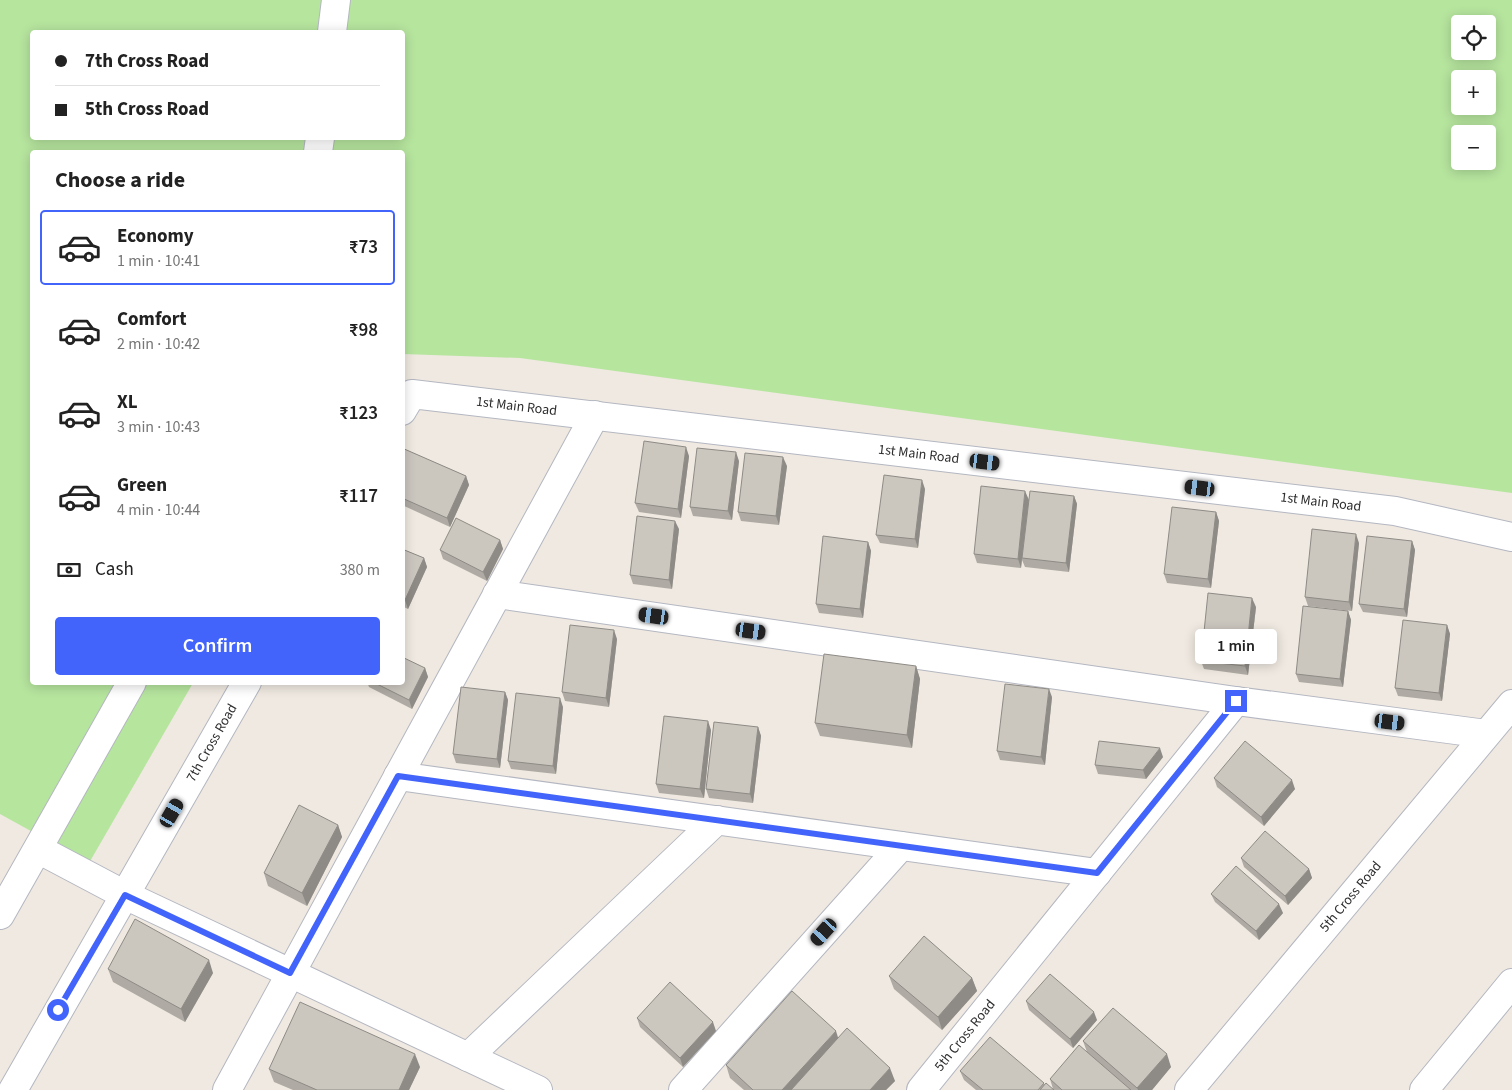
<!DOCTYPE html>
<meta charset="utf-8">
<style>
body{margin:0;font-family:"Source Sans 3",sans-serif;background:#f6f6f6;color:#222;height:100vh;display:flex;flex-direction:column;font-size:19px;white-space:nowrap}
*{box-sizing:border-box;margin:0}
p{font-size:16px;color:#767676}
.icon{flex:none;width:28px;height:28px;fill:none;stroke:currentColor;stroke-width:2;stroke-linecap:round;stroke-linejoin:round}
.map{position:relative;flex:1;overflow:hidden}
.side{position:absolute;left:30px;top:150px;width:375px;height:535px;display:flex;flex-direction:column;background:#fff;border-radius:5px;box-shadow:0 2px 12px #0003}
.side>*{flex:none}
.top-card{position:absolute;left:30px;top:30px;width:375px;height:110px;border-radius:5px;box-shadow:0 2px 12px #0003;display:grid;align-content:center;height:110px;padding:0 25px;background:#fff}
.fabs{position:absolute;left:1451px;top:15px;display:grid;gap:10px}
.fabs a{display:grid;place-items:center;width:45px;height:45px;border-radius:5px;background:#fff;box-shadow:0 2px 12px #0003;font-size:25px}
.end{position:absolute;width:22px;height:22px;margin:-11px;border:6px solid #4264fb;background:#fff;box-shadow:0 0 0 2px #fff}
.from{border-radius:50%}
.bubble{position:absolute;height:35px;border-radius:5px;background:#fff;box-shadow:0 2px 12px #0003;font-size:16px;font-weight:600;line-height:35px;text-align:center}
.car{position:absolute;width:15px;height:30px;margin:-15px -8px;border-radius:6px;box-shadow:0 0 4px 1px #0007;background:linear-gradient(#222 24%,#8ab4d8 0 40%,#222 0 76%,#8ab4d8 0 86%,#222 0)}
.top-card b{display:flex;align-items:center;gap:18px;height:48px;font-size:19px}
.top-card b+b{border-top:1px solid #e0e0e0}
.top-card i{width:12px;height:12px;background:#222}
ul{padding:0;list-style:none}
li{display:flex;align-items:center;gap:15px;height:75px;margin:0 10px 8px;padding:0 15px;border:2px solid transparent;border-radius:5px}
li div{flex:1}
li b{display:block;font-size:19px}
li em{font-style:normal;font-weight:600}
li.current{border-color:#4264fb}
li>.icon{width:45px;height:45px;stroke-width:1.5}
h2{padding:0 25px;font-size:22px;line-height:60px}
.pay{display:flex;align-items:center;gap:12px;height:55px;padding:0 25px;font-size:19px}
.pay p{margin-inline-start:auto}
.action{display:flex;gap:10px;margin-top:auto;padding:10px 25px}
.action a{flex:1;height:58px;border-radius:5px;background:#4264fb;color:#fff;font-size:20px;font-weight:600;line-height:58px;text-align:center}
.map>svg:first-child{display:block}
.green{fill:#b6e59e;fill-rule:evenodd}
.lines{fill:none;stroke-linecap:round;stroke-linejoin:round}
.minor-casing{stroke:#b4b7c1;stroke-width:30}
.minor{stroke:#fff;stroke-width:28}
.wall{fill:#afaba4}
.shaded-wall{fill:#8e8b86}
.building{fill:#cbc7bf;stroke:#8e8b86}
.route{stroke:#4264fb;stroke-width:6}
.labels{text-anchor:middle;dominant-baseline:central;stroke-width:5;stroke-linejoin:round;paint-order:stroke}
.street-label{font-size:14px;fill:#2e2e2e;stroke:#fff}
</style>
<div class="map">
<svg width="1512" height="1090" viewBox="0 0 1512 1090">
<rect width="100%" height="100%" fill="#efe9e1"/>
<path class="green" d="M0 0H1512V493L520 358 403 354 402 152H32V682L193 683 89 863 0 814ZM1460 24H1488V51H1460ZM32 32H402V138H32ZM1460 79H1488V106H1460ZM1460 134H1488V161H1460Z"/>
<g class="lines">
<defs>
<g id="minor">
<polyline points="332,32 336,0"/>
<polyline points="318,152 320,138"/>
<path id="s1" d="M402 411 412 394 1395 511 1512 537"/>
<polyline points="497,594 1236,701 1486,734"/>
<polyline points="398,776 1097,873"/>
<polyline points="38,849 125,895 538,1090"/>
<polyline points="0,915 132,682"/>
<polyline points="468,1057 717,820"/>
<path id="s2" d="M13 1090 247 682"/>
<polyline points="227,1090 595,415"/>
<polyline points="683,1090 901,846"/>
<path id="s3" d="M921 1090 1236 701"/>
<path id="s4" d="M1189 1090 1512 704"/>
<polyline points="1424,1090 1512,983"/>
</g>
</defs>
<use href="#minor" class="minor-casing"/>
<use href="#minor" class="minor"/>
</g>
<g class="wall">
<polygon points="402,448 466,476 469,485 450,527 402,505"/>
<polygon points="689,456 681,518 639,512 635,503"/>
<polygon points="739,461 732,520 693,516 690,507"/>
<polygon points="787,466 779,525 741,521 738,512"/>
<polygon points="925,489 918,548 880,543 876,535"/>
<polygon points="1074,496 1077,504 1069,572 1025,567 1022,560 1021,568 977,563 974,554 1028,500"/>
<polygon points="1216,512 1219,521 1211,588 1167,583 1164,574"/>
<polygon points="679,529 672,589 633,584 630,575"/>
<polygon points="500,540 503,549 487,581 443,559 440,550"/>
<polygon points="1412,541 1415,550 1407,617 1363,612 1359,604"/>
<polygon points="868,542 871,551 863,618 819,613 816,604"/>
<polygon points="1359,543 1352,611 1308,606 1305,597"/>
<polygon points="402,549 424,558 427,567 408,609 402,606"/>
<polygon points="1256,607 1248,675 1204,669 1201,661"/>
<polygon points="1348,611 1351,620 1343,687 1299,682 1296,674"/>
<polygon points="1447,625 1450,634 1442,701 1398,696 1395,688"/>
<polygon points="617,639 609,707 565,701 562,692"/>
<polygon points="916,666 920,679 912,748 820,736 815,723"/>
<polygon points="425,668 428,677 412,709 369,687 367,682 402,682"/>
<polygon points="505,692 508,700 500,768 456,763 453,754"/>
<polygon points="1052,697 1045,765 1000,760 997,751"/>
<polygon points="563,707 556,774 511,769 508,761"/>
<polygon points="758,727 761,736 753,803 709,798 706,789"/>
<polygon points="711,730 704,798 659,793 656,784"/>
<polygon points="1163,757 1146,779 1098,774 1095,765"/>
<polygon points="1214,778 1295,789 1264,826 1217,787"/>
<polygon points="338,825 342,837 307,906 268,886 264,873"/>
<polygon points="1241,858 1309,869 1312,878 1288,905 1244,867"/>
<polygon points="1211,894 1283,913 1259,940 1215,902"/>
<polygon points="108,969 213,973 185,1022 113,982"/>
<polygon points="889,976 972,978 977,991 942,1030 894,989"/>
<polygon points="1026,1001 1097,1020 1073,1048 1029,1010"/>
<polygon points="637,1018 716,1031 683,1067 640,1027"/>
<polygon points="838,1038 895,1081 886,1090 744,1090 730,1078 726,1065"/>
<polygon points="1083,1041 1171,1067 1152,1090 976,1090 964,1080 960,1071 1044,1083 1044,1084 1053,1089 1050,1079 1087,1052"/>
<polygon points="420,1067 409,1090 293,1090 274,1082 269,1069"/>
</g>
<g class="shaded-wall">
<polygon points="686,447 689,456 681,518 678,509"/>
<polygon points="736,452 739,461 732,520 728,511"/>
<polygon points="783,457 787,466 779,525 776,516"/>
<polygon points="466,476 469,485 450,527 447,518"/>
<polygon points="922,480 925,489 918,548 915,539"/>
<polygon points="1025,491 1029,500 1022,558 1021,568 1018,559"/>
<polygon points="1074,496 1077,504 1069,572 1066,563"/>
<polygon points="1216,512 1219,521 1211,588 1208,579"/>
<polygon points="675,521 679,529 672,589 669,580"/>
<polygon points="1356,534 1359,543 1352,611 1349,602"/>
<polygon points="500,540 503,549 487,581 483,572"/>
<polygon points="1412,541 1415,550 1407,617 1404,609"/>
<polygon points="868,542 871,551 863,618 860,609"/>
<polygon points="424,558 427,567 408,609 405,600"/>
<polygon points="1252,598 1256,607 1248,675 1245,666"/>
<polygon points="1348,611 1351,620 1343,687 1340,679"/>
<polygon points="1447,625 1450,634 1442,701 1439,693"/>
<polygon points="614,630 617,639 609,707 606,698"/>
<polygon points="916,666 920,679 912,748 907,735"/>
<polygon points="425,668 428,677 412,709 409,700"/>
<polygon points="1049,689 1052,697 1045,765 1041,757"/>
<polygon points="505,692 508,700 500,768 497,759"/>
<polygon points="560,698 563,707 556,774 553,766"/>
<polygon points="708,721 711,730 704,798 700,789"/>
<polygon points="758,727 761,736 753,803 750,794"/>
<polygon points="1160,748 1163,757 1146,779 1143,770"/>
<polygon points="1292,780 1295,789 1264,826 1261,817"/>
<polygon points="338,825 342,837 307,906 302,893"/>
<polygon points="1309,869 1312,878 1288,905 1285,896"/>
<polygon points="1279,904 1283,913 1259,940 1256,931"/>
<polygon points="209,960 213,973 185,1022 181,1009"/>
<polygon points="972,978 977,991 942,1030 938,1017"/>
<polygon points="1094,1012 1097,1020 1073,1048 1070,1039"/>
<polygon points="713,1022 716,1031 683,1067 680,1058"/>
<polygon points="836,1031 840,1044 798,1090 782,1090"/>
<polygon points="415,1054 420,1067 409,1090 399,1090"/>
<polygon points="1167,1054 1171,1067 1152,1090 1138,1090 1137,1088"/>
<polygon points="890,1068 895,1081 886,1090 870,1090"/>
</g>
<g class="building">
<polygon points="644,441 686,447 678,509 635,503"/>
<polygon points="402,448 466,476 447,518 402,498"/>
<polygon points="697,448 736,452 728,511 690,507"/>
<polygon points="745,453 783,457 776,516 738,512"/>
<polygon points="884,475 922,480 915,539 876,535"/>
<polygon points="981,486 1025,491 1018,559 974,554"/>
<polygon points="1030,491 1074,496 1066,563 1022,558"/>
<polygon points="1172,507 1216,512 1208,579 1164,574"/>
<polygon points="637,516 675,521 669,580 630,575"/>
<polygon points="456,518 500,540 483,572 440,550"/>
<polygon points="1312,529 1356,534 1349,602 1305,597"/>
<polygon points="823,536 868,542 860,609 816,604"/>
<polygon points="1367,536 1412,541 1404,609 1359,604"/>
<polygon points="402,549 424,558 405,600 402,599"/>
<polygon points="1208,593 1252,598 1245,666 1201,661"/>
<polygon points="1303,606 1348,611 1340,679 1296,674"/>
<polygon points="1403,620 1447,625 1439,693 1395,688"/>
<polygon points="570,625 614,630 606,698 562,692"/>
<polygon points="824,654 916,666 907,735 815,723"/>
<polygon points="402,657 425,668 409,700 373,682 402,682"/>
<polygon points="1005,684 1049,689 1041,757 997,751"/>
<polygon points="461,687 505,692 497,759 453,754"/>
<polygon points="516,693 560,698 553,766 508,761"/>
<polygon points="664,716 708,721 700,789 656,784"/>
<polygon points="714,722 758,727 750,794 706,789"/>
<polygon points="1099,741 1160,748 1143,770 1095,765"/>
<polygon points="1245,741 1292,780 1261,817 1214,778"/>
<polygon points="299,805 338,825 302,893 264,873"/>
<polygon points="1265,831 1309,869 1285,896 1241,858"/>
<polygon points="1236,866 1279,904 1256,931 1211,894"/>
<polygon points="135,919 209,960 181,1009 108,969"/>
<polygon points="924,936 972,978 938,1017 889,976"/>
<polygon points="1050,974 1094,1012 1070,1039 1026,1001"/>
<polygon points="670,982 713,1022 680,1058 637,1018"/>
<polygon points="792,991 836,1031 782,1090 753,1090 726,1065"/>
<polygon points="300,1002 415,1054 399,1090 317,1090 269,1069"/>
<polygon points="1113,1008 1167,1054 1137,1088 1083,1041"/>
<polygon points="847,1028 890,1068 870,1090 791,1090"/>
<polygon points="990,1037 1044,1083 1038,1090 983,1090 960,1071"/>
<polygon points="1079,1045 1131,1090 1062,1090 1050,1079"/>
<polygon points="1046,1083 1054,1090 1040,1090"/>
</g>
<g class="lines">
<polyline class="route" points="58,1010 125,895 290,973 398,776 1097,873 1236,701"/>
</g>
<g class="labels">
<g class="street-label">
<text stroke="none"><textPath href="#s1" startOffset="125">1st Main Road</textPath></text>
<text stroke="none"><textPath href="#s1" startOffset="530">1st Main Road</textPath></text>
<text stroke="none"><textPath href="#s1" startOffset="935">1st Main Road</textPath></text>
<text stroke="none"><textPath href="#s2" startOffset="400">7th Cross Road</textPath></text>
<text stroke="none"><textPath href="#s4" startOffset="252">5th Cross Road</textPath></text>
<text stroke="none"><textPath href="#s3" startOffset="70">5th Cross Road</textPath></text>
</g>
</g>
</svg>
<div class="fabs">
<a><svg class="icon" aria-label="locate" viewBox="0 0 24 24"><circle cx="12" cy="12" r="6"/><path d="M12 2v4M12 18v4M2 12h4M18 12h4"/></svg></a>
<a>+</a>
<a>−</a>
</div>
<i class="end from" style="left:58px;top:1010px"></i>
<i class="end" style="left:1236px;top:701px"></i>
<div class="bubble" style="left:1195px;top:629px;width:82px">1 min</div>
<i class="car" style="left:985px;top:462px;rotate:97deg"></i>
<i class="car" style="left:1200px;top:488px;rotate:277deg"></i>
<i class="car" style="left:654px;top:616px;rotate:278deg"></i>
<i class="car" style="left:751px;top:631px;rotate:98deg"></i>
<i class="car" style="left:1390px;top:722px;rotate:97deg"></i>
<i class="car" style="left:172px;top:813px;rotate:30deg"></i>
<i class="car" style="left:824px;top:932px;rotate:222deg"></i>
<div class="top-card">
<b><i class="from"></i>7th Cross Road</b>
<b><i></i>5th Cross Road</b>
</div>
<section class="side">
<h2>Choose a ride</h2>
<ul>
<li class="current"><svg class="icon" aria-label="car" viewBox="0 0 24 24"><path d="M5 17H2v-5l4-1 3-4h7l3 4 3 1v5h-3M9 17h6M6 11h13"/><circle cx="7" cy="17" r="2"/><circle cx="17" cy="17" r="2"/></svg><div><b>Economy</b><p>1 min · 10:41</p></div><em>₹73</em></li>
<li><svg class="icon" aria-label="car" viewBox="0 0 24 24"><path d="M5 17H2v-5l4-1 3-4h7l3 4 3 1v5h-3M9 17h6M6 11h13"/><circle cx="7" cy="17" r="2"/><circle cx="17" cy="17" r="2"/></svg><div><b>Comfort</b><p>2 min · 10:42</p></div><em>₹98</em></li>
<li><svg class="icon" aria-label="car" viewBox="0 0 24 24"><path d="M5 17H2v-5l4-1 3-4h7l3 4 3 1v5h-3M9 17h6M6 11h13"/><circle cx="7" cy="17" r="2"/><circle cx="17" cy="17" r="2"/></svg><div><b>XL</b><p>3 min · 10:43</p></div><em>₹123</em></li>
<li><svg class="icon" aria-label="car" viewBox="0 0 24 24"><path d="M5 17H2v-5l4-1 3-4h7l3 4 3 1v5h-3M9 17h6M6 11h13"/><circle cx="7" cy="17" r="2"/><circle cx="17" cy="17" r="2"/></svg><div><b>Green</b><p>4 min · 10:44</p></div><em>₹117</em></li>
</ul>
<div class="pay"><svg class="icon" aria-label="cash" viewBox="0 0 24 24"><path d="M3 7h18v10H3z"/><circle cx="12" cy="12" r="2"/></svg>Cash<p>380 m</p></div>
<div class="action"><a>Confirm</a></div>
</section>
</div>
